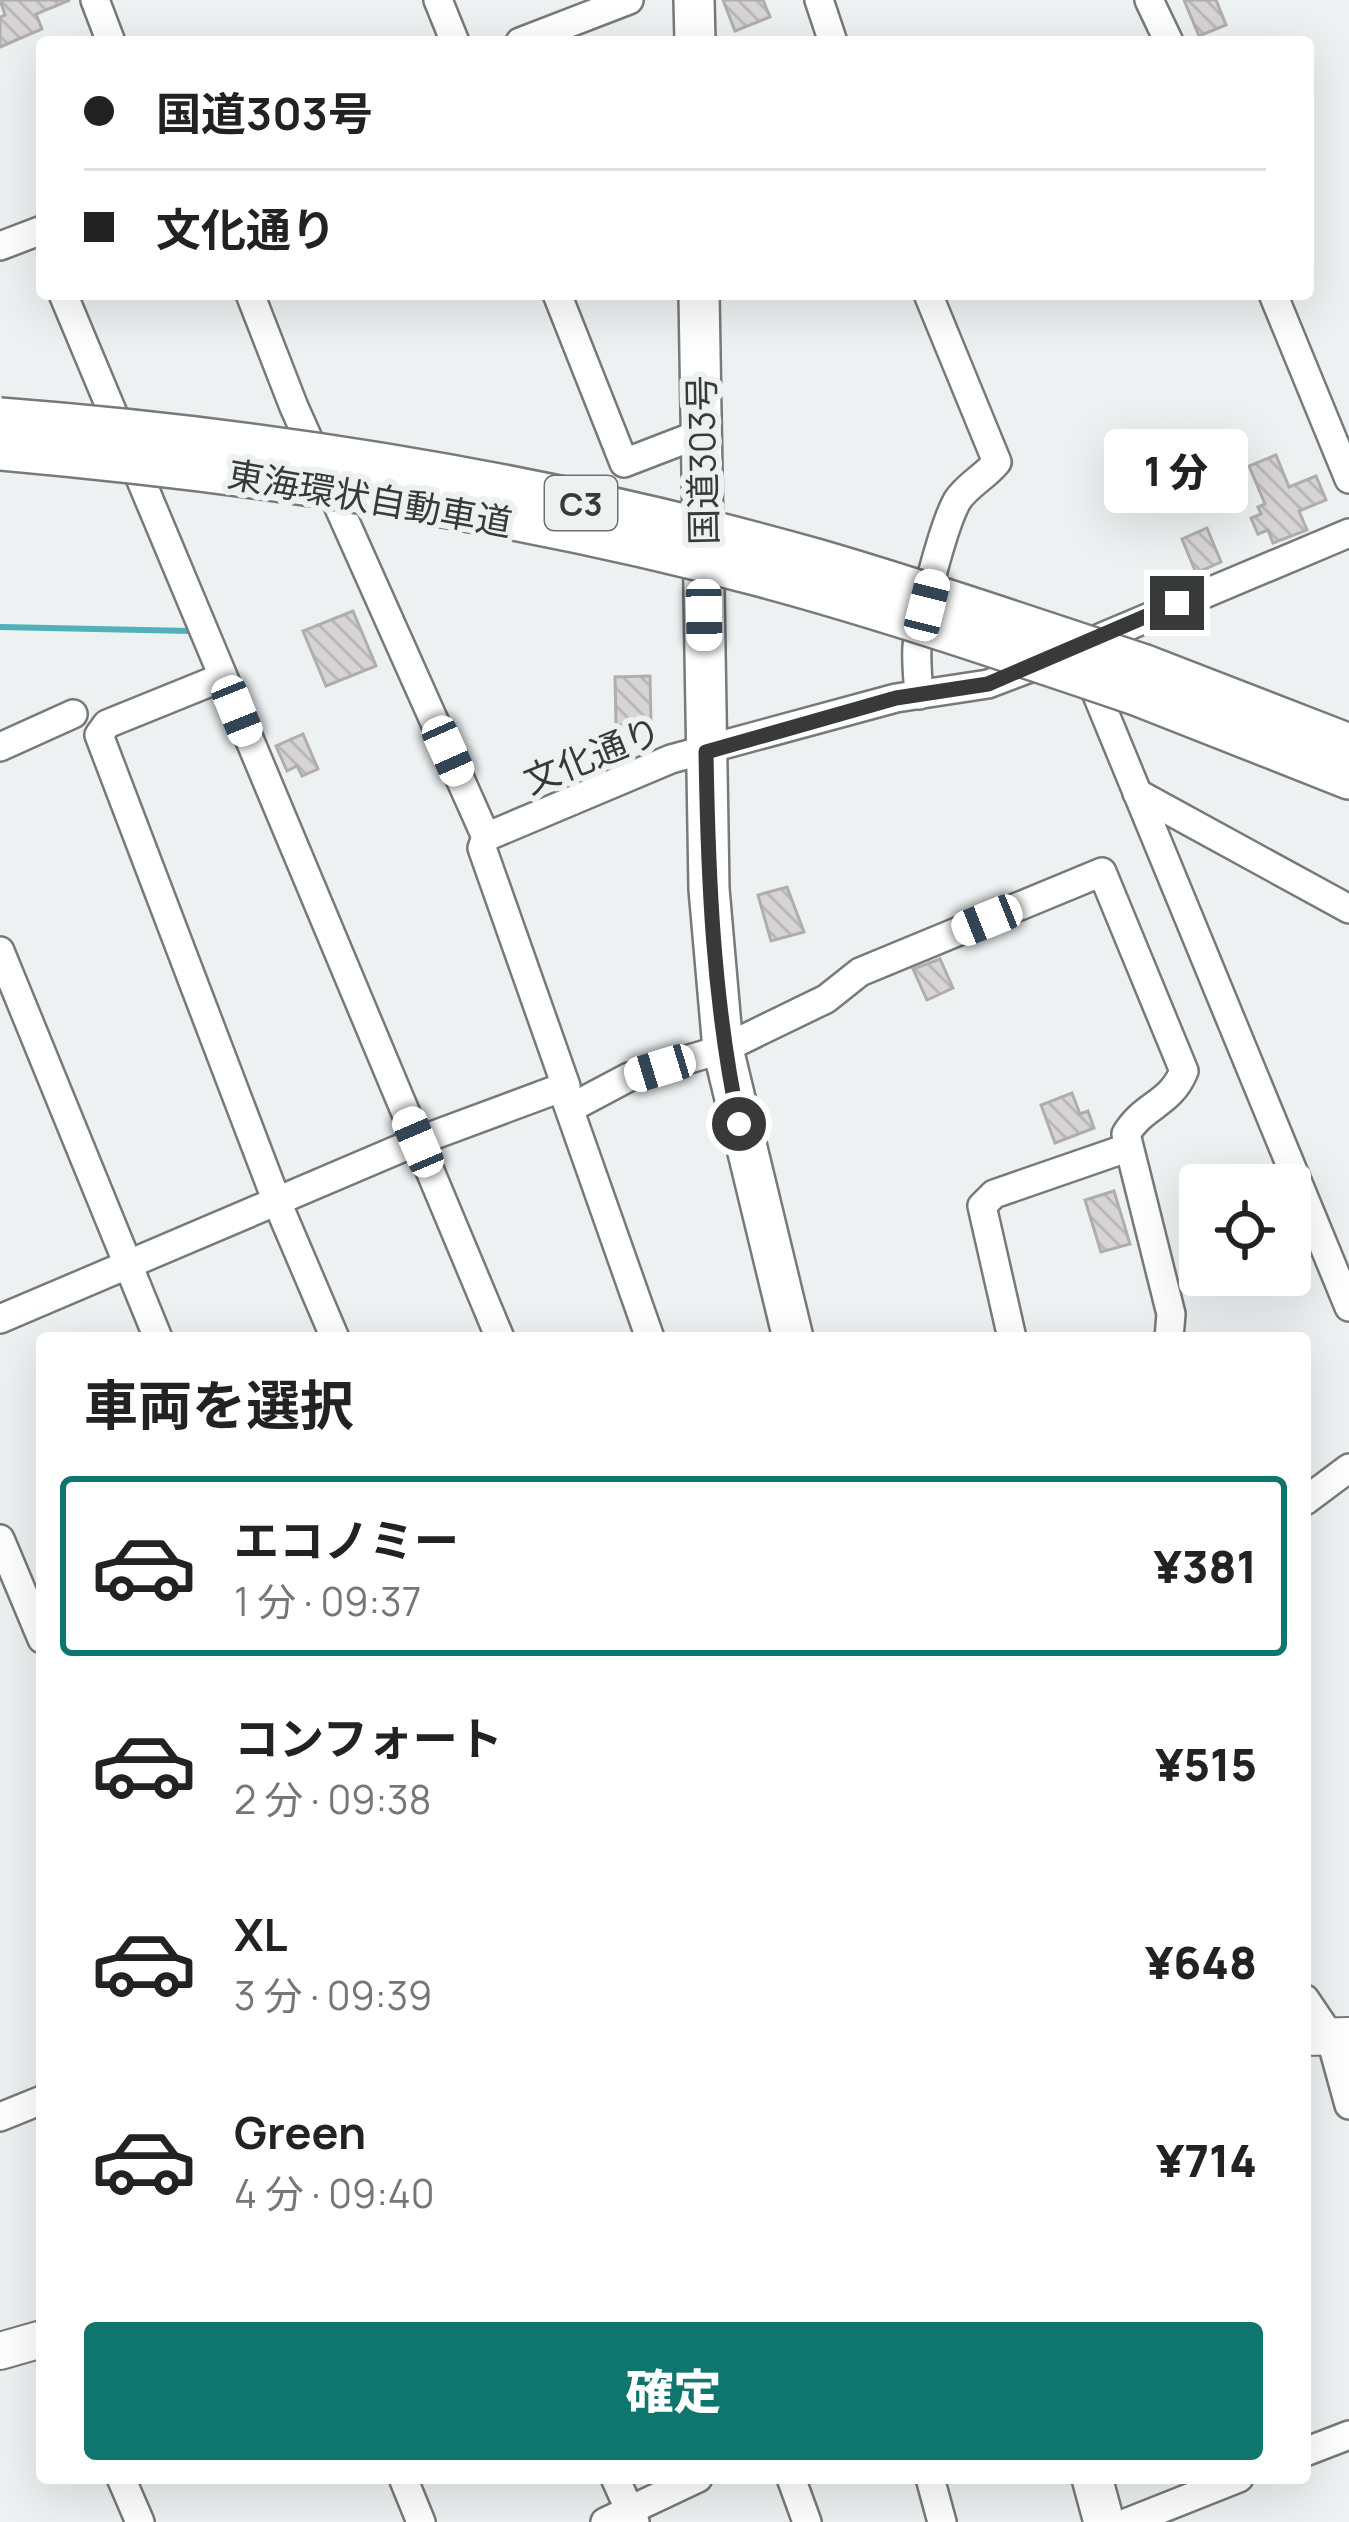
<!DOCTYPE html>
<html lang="ja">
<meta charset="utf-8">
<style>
body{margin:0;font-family:Manrope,"Noto Sans JP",sans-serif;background:#f2f2f2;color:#222;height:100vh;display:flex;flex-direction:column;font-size:45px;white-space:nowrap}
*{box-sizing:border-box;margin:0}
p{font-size:39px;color:#767676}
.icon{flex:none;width:66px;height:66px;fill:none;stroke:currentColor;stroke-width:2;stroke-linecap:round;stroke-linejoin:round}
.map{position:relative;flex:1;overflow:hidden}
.panel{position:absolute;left:36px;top:1332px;width:1275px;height:1152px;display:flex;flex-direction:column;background:#fff;border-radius:12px;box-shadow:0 12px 48px #0002}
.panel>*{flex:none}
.guide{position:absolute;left:36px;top:36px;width:1278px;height:264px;border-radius:12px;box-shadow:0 12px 48px #0002;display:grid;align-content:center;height:264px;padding:0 48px;background:#fff}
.buttons{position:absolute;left:1179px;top:1164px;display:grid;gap:24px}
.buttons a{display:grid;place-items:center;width:132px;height:132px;border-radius:12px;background:#fff;box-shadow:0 12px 48px #0002;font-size:60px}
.end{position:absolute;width:54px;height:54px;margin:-27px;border:15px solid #383939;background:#fff;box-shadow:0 0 0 6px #fff}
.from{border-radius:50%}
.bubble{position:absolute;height:84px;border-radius:12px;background:#fff;box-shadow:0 12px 48px #0002;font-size:39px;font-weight:800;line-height:84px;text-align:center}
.car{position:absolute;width:36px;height:72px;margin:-36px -18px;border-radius:15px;box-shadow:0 0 9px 3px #0007;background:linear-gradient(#fff 24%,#345 0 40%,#fff 0 76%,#345 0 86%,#fff 0)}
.guide b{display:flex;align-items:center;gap:42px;height:114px;font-size:45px}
.guide b+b{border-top:3px solid #e0e0e0}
.guide i{width:30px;height:30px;background:#222}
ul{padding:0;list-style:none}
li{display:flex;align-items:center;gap:36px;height:180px;margin:0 24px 18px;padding:0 24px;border:6px solid transparent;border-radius:12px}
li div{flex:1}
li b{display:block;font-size:45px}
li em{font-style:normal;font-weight:800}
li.on{border-color:#0f766e}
li>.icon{width:108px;height:108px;stroke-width:1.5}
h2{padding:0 48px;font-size:54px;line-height:144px}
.primary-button{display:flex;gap:24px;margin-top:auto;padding:24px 48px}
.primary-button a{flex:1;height:138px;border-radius:12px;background:#0f766e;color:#fff;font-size:48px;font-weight:800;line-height:138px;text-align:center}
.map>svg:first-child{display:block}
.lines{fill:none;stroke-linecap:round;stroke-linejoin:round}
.stream{stroke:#51b0b8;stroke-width:6}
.building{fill:url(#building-back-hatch);stroke:#b0adae;stroke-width:3}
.minor-casing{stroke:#777a7a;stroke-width:32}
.major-casing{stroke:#777a7a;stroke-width:40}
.highway-casing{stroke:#777a7a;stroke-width:44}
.minor{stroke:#fff;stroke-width:27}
.major{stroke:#fff;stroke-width:36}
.highway{stroke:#fff;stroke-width:39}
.highway-bridge-casing{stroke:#777a7a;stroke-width:44;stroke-linecap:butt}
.highway-bridge{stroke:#fff;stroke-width:39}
.route{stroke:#383939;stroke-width:15}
.labels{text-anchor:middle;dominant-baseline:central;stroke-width:12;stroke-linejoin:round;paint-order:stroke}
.shield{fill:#edf1f1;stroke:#6e7070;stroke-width:3}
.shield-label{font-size:33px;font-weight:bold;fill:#383939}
.street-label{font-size:36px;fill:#383939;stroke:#edf1f1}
</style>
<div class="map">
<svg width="1349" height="2522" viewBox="0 0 1349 2522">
<defs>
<pattern id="building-back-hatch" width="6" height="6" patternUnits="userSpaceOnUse" patternTransform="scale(3)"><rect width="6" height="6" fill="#d7d4d5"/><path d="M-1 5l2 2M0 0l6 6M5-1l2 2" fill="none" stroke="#b9b7b8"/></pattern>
</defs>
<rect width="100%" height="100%" fill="#edf1f1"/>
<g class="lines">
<polyline class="stream" points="0,627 191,631"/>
</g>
<g class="building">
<polygon points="0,0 70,0 36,14 42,29 0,47 0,17 5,15"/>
<polygon points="723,0 763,0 770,17 735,31"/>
<polygon points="1184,0 1216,0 1226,25 1199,36"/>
<polygon points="1276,455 1289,487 1316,476 1326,500 1299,511 1307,530 1273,543 1268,530 1258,534 1251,518 1261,514 1258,507 1265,504 1249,466"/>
<polygon points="1207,528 1221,562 1196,573 1182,539"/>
<polygon points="353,611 376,666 326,686 303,631"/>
<polygon points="650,676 651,724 616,725 615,677"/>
<polygon points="303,734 318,769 302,776 297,766 287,771 276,746"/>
<polygon points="787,887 804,932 771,941 758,895"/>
<polygon points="940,959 953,988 927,1000 913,969"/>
<polygon points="1072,1093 1080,1114 1088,1111 1094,1128 1055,1143 1041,1105"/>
<polygon points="1114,1191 1130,1244 1101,1252 1085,1200"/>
</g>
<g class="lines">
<defs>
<g id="minor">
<polyline points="95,0 111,42"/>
<polyline points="438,0 455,42"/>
<polyline points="819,0 833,42"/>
<polyline points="1149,0 1169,42"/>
<polyline points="520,42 629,0"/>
<polyline points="0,246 42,230"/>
<polyline points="63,294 500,1338"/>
<polyline points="250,294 294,407 486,837"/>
<polyline points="557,294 624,463 702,433"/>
<polyline points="1273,294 1349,479"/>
<polyline points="1081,646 1349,533"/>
<polyline points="1088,673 1349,1307"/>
<polyline points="223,677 107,724 99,735 277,1202 335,1338"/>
<path d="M919 695C918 679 916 663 917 647 919 619 943 526 957 501 967 485 985 477 997 462L928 294"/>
<polyline points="0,747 73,714"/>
<polyline points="1137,793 1349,909"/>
<polyline points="0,951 158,1338"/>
<polyline points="0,1319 418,1141 566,1086 482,848 486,837 671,759 896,698 988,684 1046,662"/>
<path d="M650 1338 565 1097 580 1103 629 1077 723 1049 826 999 860 972 1102 872 1184 1071C1170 1105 1144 1104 1126 1134L1171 1314 1169 1338"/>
<polyline points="1012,1338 982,1206 994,1194 1127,1148"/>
<polyline points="1305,1501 1349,1468"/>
<polyline points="0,1539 42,1639"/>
<polyline points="1305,1999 1330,2036 1349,2105"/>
<polyline points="0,2117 42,2100"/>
<polyline points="1305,2452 1349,2435"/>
<polyline points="121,2478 140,2522"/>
<polyline points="403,2478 421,2522"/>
<polyline points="615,2478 635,2522"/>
<polyline points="791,2478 807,2522"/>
<polyline points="930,2478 942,2522"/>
<polyline points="605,2522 698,2478"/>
<polyline points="1128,2522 1239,2478"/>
</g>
<g id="major">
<polyline points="1305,2037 1349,2036"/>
<polyline points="0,2351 42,2339"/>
</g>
<g id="highway">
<polyline points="694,0 695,42"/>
<polyline points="699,294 709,889 723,1049 793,1338"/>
<polyline points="1145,665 1349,744"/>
<polyline points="1136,695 1349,779"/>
<polyline points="1092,2478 1104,2522"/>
</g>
</defs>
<use href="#minor" class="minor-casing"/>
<use href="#major" class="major-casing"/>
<use href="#highway" class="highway-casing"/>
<use href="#minor" class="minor"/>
<use href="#major" class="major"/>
<use href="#highway" class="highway"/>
<defs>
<g id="highway-bridge">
<path d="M0 418C274 439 551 484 816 559 927 591 1036 629 1145 665"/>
<path d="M0 450C256 473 513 510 763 577 889 611 1012 653 1136 695"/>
</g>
</defs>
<use href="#highway-bridge" class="highway-bridge-casing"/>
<use href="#highway-bridge" class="highway-bridge"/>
</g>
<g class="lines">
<path class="route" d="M739 1124C713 1001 708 877 706 752L896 698 988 684 1177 603"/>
</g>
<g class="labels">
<rect class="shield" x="545" y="476" width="72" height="54" rx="9"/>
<g class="shield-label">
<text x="581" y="503">C3</text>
</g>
<g class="street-label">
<text transform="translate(702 460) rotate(-91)">国道303号</text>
<text transform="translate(370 498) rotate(10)">東海環状自動車道</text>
<text transform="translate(592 755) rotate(-22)">文化通り</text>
</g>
</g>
</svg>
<div class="buttons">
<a><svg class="icon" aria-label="locate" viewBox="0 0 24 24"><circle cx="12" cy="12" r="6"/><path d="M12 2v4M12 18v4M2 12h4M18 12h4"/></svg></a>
</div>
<i class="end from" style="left:739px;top:1124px"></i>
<i class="end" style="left:1177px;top:603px"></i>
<div class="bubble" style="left:1104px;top:429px;width:144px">1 分</div>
<i class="car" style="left:927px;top:605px;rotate:14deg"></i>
<i class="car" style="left:704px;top:615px;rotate:179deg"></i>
<i class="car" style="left:237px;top:711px;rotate:158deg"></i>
<i class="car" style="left:448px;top:751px;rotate:156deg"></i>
<i class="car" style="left:987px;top:920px;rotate:248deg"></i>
<i class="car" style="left:660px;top:1068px;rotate:253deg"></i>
<i class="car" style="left:418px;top:1142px;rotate:337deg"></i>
<div class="guide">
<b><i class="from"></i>国道303号</b>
<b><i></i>文化通り</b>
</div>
<section class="panel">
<h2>車両を選択</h2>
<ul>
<li class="on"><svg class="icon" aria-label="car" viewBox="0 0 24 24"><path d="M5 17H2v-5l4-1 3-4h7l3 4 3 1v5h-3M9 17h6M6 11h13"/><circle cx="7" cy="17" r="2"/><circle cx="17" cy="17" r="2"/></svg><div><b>エコノミー</b><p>1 分 · 09:37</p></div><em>¥381</em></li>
<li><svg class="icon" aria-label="car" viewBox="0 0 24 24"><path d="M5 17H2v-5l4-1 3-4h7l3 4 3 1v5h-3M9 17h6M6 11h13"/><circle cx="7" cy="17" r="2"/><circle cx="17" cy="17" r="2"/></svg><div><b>コンフォート</b><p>2 分 · 09:38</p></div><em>¥515</em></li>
<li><svg class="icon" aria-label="car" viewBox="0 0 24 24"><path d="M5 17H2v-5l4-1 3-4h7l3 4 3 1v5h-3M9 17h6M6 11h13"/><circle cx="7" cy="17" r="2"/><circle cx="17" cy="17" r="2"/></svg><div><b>XL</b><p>3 分 · 09:39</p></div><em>¥648</em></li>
<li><svg class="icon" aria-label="car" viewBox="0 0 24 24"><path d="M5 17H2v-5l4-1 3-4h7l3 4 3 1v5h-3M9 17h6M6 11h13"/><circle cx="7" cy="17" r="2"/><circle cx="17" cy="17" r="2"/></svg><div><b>Green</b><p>4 分 · 09:40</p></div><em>¥714</em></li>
</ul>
<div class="primary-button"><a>確定</a></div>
</section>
</div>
